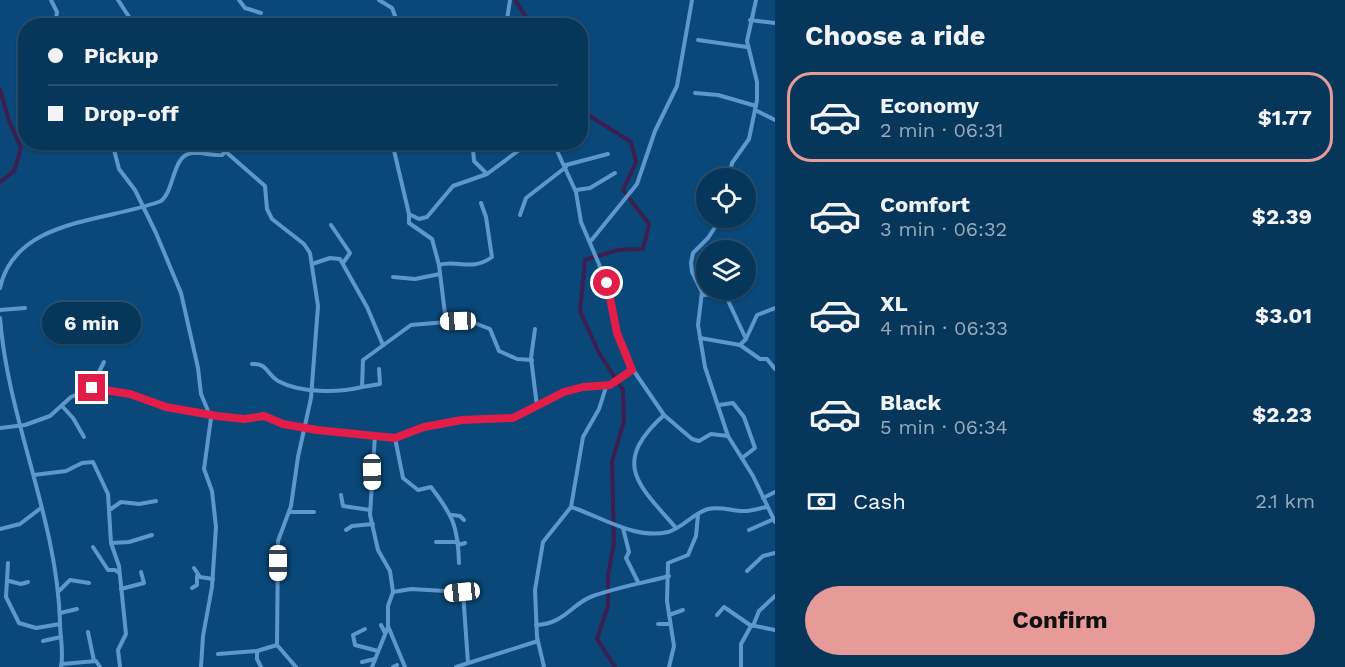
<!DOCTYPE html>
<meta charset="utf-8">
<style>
body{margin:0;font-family:"Work Sans",sans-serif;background:#103e61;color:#f1f3f6;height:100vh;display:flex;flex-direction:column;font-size:22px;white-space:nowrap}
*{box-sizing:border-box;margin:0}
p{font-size:20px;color:#98abbb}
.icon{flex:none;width:33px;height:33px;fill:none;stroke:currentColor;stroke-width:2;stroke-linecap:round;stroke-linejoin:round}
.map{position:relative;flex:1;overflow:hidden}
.sheet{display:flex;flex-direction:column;background:#07365b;width:570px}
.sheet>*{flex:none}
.banner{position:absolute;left:18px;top:18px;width:570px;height:132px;border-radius:24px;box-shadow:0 2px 4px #0004,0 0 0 2px #285071;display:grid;align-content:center;height:132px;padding:0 30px;background:#07365b}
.tools{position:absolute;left:696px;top:168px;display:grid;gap:12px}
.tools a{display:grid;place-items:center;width:60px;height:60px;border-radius:50%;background:#07365b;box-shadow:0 2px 4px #0004,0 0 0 2px #285071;font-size:30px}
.end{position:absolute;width:27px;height:27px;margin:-14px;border:8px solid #e11d48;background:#fff;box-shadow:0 0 0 3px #fff}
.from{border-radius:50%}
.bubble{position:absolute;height:42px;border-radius:21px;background:#07365b;box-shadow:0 2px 4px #0004,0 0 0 2px #285071;font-size:20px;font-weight:700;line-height:42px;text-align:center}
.car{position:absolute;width:18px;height:36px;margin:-18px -9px;border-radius:8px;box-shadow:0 0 4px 2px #0007;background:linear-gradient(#fff 24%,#345 0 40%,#fff 0 76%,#345 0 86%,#fff 0)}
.banner b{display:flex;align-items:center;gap:21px;height:57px;font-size:22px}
.banner b+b{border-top:2px solid #285071}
.banner i{width:15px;height:15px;background:#f1f3f6}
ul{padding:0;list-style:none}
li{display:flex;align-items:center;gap:18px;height:90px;margin:0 12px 9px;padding:0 18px;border:3px solid transparent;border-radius:24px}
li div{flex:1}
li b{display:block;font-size:22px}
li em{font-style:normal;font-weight:700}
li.on{border-color:#e69b98}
li>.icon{width:54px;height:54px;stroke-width:1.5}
h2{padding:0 30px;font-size:27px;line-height:72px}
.pay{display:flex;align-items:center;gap:15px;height:66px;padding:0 30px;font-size:22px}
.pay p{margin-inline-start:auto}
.primary-button{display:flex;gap:12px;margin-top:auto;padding:12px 30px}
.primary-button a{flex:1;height:69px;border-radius:36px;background:#e69b98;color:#111;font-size:24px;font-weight:700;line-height:69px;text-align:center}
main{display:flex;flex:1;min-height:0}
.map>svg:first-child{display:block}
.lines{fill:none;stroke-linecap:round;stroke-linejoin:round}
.river{stroke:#3c1f50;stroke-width:4}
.minor{stroke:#5e97cd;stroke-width:4}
.route{stroke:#e11d48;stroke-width:8}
</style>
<main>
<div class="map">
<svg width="775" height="667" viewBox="0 0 775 667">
<rect width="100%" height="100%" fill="#094879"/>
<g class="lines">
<g class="river">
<polyline points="515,0 528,20 535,26"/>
<polyline points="0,89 9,121 21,148 14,171 0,182"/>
<polyline points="580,98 585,113 631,142 636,162 623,190 649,224 643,249 618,250 585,260 580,311 599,353 623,390 624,421 612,462 614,543 608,575 608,606 597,639 615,667"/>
</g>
<g class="minor">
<polyline points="51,0 57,12 55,26"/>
<polyline points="118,0 135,26"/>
<polyline points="239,0 245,8 261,13"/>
<polyline points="379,0 392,8 399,26"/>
<polyline points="750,20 775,23"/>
<polyline points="506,26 510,0"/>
<polyline points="698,40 747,47"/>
<polyline points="695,93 718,95 756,106"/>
<polyline points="755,110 775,120"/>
<polyline points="112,142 119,169 135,190 156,233 181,293 198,368 201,394 211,418 204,469 212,491 216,527 212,587 203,636 201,667"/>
<polyline points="193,142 196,153"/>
<polyline points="392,142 409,214 419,219 427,217 453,186 487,174 530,142"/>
<polyline points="469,142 473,149 474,161 487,174"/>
<polyline points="553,142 576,192 581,222 607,283 614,321 627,361 664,415 692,439 699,441 711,434 728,436"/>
<polyline points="114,148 127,149 133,143"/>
<polyline points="226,152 265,186 267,209 272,219 304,244 310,253 318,306 311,398 298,457 291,506 278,541 277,645 296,667"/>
<polyline points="566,165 608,154"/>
<polyline points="729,178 732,163 749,139 757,100 757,82 747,41 756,0"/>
<polyline points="576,190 590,188 615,173"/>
<polyline points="409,215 409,223 432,239 439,265"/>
<polyline points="520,215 526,198 566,167"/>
<polyline points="721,218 708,238 693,253 691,263 692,272 702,292 698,325 705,367 728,436 753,476 775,522"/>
<polyline points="331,225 350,253 343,263"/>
<polyline points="590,242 637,184 655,131 677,86 692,0"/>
<polyline points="312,264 330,258 340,259 367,307 383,345"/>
<polyline points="393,277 415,279 440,274"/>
<path d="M0 288C15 218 107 222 161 201 175 190 172 155 192 153 202 152 212 156 222 155L235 142"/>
<polyline points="702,295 725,294 746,339"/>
<polyline points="0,310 25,308"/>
<path d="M0 318C8 421 57 518 60 622 60 637 64 652 61 667"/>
<path d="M446 322 439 265C456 259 472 272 492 257L486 217 481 203"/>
<polyline points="535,329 531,358 537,406"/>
<polyline points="700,338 740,345 746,339 757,315 775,308"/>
<polyline points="740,345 760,359 767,359 775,369"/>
<path d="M252 364C268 363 266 374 278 381 300 393 338 393 362 387L363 360 411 325 458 321 472 322 490 329 499 351 517 359 532 360"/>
<polyline points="362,387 380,384 379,369"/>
<polyline points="91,388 104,362"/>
<polyline points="719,405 733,403 744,417 755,448 742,458"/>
<polyline points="62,406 73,418 84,437"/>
<path d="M664 415C610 464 639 485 676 528"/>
<polyline points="0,428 25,425 50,416 71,397 91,388 126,393 167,407 217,416 244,419 265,416 283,424 317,430 395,438 424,427 462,420 513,418 569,390 610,385 632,370"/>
<path d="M395 438 403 478 418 490 431 487C453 516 458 526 459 563"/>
<polyline points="34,475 66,471 82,463 93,462 108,494 111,543 119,566 126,634 118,650 120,667"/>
<polyline points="341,495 343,506 370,510"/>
<polyline points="763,498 775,492"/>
<path d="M571 507C600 516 635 540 668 532 683 528 693 513 708 509 721 506 731 511 744 511 752 511 760 508 767 507"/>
<polyline points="111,509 121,502 139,504 156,501"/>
<polyline points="290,512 314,512"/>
<polyline points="452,515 460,516 464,520"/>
<polyline points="623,528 629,552 626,558 638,582"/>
<polyline points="0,529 20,524 41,508"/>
<polyline points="346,530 352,526 373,524"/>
<polyline points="749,530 774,519"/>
<polyline points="436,542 458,542"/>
<polyline points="111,543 129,542 152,535"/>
<polyline points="458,545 465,543"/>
<polyline points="93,547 108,570 115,570 119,573"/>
<polyline points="8,563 6,597 19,623 36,628 60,624"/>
<polyline points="194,568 200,577 213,579"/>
<polyline points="747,571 763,556 775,553"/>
<polyline points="9,581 21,584 28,582"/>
<polyline points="192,588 197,585 197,576"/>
<polyline points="121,589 144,583 141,572"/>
<polyline points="59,591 70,580 89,583"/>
<polyline points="393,592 411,589 463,592 468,663"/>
<polyline points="60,613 77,609"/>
<polyline points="669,615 683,610"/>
<polyline points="717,615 724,607 750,625 775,630"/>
<polyline points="658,624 669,624"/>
<polyline points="381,625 385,633"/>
<path d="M536 625C565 624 572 603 593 596 618 587 644 583 669 576"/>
<polyline points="388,626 405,667"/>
<polyline points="753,626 759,611 775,596"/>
<polyline points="365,629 353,635 355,645 378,651"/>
<polyline points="88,632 94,661"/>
<polyline points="43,641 61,637"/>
<polyline points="257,651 257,659 261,667"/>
<polyline points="218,654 257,651 277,645"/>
<polyline points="362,662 375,659"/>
<polyline points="62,664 96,661 100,667"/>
<polyline points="372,667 388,627 388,606 393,592 390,571 378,550 370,515 375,435"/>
<polyline points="393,667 397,665"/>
<polyline points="456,667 538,641"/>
<polyline points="544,667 537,637 535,590 543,542 571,507 583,437 599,409 606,387"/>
<polyline points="669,667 674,646 667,601 668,563 688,555 696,536 698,515"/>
<polyline points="741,667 741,644 751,626"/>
</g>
</g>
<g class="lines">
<polyline class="route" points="92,388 130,394 166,407 217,416 244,419 264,416 283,424 317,430 395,438 424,427 462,420 513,418 564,392 583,387 610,385 632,370 617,333 607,283"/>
</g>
</svg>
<div class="tools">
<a><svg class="icon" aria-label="locate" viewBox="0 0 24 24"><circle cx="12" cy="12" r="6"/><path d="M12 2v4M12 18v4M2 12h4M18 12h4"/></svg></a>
<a><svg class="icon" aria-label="layers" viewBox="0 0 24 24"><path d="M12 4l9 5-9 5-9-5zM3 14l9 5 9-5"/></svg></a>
</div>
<i class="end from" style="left:607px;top:283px"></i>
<i class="end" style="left:92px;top:388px"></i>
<div class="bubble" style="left:42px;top:302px;width:99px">6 min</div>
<i class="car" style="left:458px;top:321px;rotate:268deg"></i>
<i class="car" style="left:372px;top:472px;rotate:179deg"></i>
<i class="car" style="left:278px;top:563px;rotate:180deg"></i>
<i class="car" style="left:462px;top:592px;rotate:264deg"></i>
<div class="banner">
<b><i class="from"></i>Pickup</b>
<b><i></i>Drop-off</b>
</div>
</div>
<section class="sheet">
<h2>Choose a ride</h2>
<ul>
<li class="on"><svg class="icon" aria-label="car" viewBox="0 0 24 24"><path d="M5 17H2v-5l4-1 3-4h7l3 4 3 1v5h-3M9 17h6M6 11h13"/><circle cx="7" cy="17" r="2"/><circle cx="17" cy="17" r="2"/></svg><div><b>Economy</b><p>2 min · 06:31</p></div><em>$1.77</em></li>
<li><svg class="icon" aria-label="car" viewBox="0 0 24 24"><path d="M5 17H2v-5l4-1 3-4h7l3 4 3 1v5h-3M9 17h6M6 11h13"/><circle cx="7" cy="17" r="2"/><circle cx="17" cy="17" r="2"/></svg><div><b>Comfort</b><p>3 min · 06:32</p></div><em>$2.39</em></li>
<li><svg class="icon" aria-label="car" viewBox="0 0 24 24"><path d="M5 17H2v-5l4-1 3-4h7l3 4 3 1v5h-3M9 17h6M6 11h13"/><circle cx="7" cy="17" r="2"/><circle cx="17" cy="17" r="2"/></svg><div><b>XL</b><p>4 min · 06:33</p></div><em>$3.01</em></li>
<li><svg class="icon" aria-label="car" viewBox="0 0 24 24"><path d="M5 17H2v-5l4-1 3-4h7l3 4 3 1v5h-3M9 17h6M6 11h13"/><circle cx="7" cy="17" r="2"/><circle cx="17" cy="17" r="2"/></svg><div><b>Black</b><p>5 min · 06:34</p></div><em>$2.23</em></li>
</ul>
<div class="pay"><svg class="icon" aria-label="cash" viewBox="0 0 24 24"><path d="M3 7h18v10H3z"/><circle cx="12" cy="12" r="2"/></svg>Cash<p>2.1 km</p></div>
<div class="primary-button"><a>Confirm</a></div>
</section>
</main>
